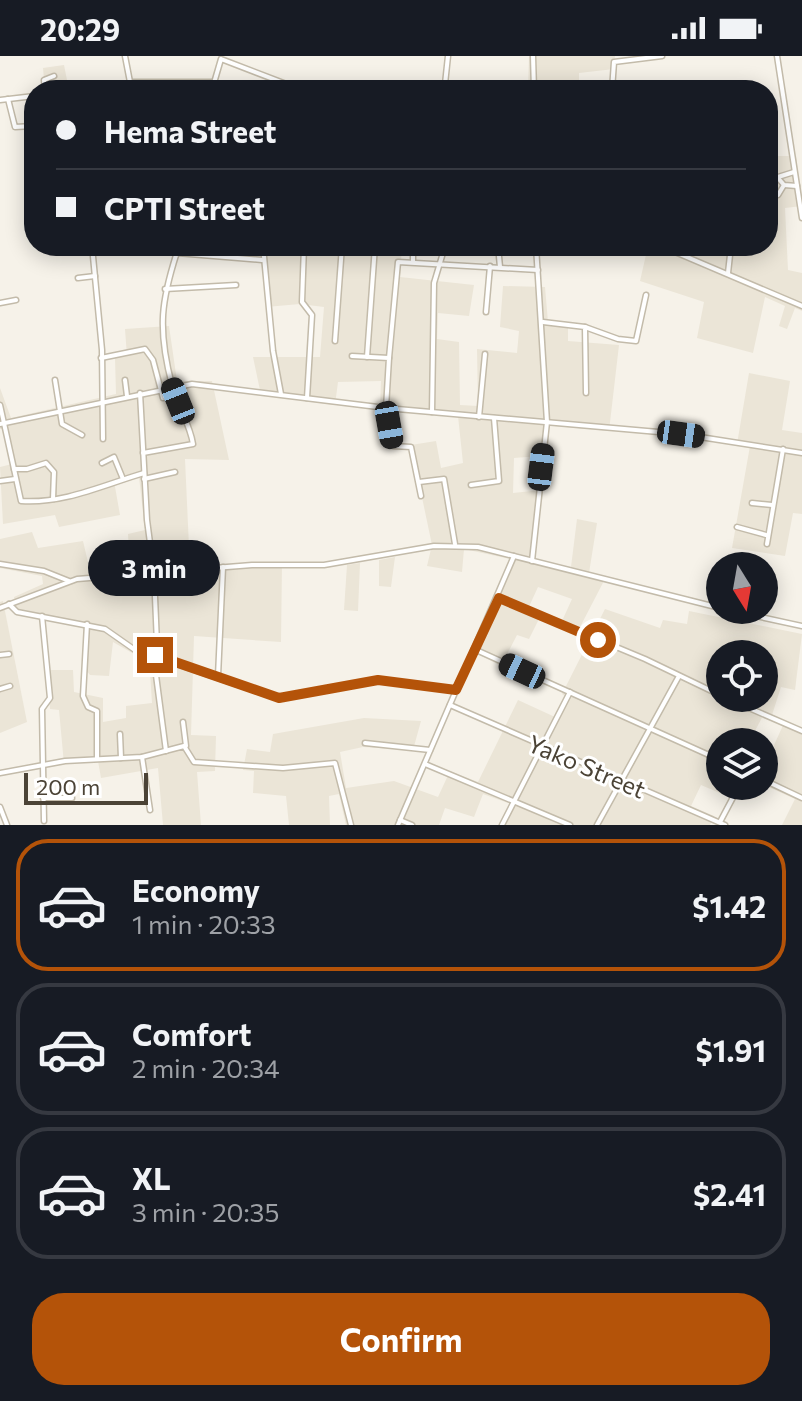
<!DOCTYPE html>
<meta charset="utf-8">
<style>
body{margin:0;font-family:Commissioner,sans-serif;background:#20242c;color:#f1f3f6;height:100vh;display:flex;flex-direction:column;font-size:30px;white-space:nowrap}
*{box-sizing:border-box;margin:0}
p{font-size:26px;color:#9ea1a6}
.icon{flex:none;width:44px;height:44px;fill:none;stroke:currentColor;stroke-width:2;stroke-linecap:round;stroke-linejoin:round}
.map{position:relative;height:769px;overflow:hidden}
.drawer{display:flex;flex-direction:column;background:#171b24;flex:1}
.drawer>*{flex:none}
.banner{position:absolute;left:24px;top:24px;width:754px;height:176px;border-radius:32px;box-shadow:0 4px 20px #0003;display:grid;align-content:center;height:176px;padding:0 32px;background:#171b24}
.needle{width:52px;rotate:169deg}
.fabs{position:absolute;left:706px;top:496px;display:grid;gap:16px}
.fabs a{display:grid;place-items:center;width:72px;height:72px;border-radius:50%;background:#171b24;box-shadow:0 4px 20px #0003;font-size:40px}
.scale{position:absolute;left:24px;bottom:20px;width:124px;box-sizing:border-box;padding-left:8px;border:4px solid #4b4336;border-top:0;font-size:22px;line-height:28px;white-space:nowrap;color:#4b4336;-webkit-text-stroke:6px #fff;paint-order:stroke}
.end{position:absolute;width:36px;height:36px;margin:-18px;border:10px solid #b45309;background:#fff;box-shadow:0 0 0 4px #fff}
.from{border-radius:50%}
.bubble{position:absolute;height:56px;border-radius:28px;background:#171b24;box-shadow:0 4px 20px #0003;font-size:26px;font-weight:700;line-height:56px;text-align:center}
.car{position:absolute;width:24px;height:48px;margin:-24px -12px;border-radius:10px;box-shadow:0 0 6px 2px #0007;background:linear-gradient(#222 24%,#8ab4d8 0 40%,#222 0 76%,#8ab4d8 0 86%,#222 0)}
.banner b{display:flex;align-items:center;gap:28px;height:76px;font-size:30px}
.banner b+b{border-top:2px solid #363941}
.banner i{width:20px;height:20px;background:#f1f3f6}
ul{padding:14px 0 0;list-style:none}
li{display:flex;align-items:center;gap:24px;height:132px;margin:0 16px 12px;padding:0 16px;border:4px solid #363941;border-radius:32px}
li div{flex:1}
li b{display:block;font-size:30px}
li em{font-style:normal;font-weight:700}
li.current{border-color:#b45309}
li>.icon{width:72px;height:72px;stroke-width:1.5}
.primary-button{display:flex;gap:16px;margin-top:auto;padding:16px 32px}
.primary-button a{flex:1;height:92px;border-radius:32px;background:#b45309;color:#fff;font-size:32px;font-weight:700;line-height:92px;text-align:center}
.status{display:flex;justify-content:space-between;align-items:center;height:56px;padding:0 40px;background:#171b24;direction:ltr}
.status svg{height:22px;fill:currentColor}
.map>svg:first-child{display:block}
.residential{fill:#ebe5d7;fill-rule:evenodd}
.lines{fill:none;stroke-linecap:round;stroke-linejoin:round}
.minor-casing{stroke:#c3bbaa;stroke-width:7}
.tertiary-casing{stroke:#c3bbaa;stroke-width:7}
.minor{stroke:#fff;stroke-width:4}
.tertiary{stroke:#fff;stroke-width:4}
.route{stroke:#b45309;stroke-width:10}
.labels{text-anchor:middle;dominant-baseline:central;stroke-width:6;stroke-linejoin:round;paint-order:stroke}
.street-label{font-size:24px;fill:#4b4336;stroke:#fff}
</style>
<div class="status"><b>20:29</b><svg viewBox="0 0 49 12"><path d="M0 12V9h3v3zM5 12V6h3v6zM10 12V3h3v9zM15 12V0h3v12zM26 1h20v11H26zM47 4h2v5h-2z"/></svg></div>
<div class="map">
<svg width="802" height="769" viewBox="0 0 802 769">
<rect width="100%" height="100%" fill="#f6f2e9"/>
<g class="residential">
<polygon points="529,0 615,0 614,13 579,17 579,26 615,25 615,34 528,34"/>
<polygon points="64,9 67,24 58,25 59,34 45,34 43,12"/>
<polygon points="768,100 796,100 802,150 785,152 788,214 802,217 802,255 795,252 787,273 779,270 785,250 765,241 753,297 697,282 704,246 640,225 648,190 768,190 768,155 774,154 773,118 768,117"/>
<polygon points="260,190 402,190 400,221 474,229 469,260 438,257 437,283 459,286 460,349 478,350 477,293 517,297 519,275 500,271 503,230 545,231 548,266 568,270 568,285 619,289 609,375 544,369 540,400 514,402 513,437 541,434 535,504 571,511 577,463 597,467 589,517 606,521 579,573 562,565 572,543 538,531 527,555 540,561 529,583 517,579 501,610 472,595 510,503 464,493 462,516 427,510 432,489 411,389 436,385 441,412 463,407 458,360 380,353 381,325 338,326 335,349 261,339 253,301 320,301 324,251 300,248 266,251"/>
<polygon points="169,270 177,325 212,325 229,404 185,403 190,513 282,507 281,586 194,580 191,679 216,680 215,715 197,716 201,769 163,769 158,712 101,722 98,705 64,708 59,654 50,653 47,614 73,614 74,636 103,642 103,666 126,662 126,650 152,647 149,600 134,598 113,586 109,620 90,619 85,613 85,569 17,558 14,541 43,528 42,520 0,512 0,483 32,476 38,492 83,485 91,519 130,515 128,478 145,474 139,421 114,425 120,459 59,471 55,459 3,468 0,411 12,408 4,373 0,373 0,332 11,362 116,338 115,302 127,300 125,273"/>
<polygon points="749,317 790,325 782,374 802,377 802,458 793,457 785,500 732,492 750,390 737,388"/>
<polygon points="395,501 391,531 379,530 379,504"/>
<polygon points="360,507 358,555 344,554 347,509"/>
<polygon points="3,545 27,666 0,677 0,546"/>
<path d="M605 553 660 572 663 564 687 568 689 555 802 578 795 634 781 631 772 659 765 656 749 686H720V730H726L722 738 701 729 691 750 714 760 710 769H500L511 748 483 738 474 761 445 752 439 769H346L339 738 329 740 330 769H289L286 740 253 737 254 715 243 714 247 693 270 696 273 678 364 662 421 665 413 694 363 691 340 696 346 732 394 725 438 741 450 715 478 726 518 644 555 661 566 641 562 638ZM720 598H764V642H720Z"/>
<polygon points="785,665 802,673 802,769 782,769 795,743 764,729 764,711"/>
</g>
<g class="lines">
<defs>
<g id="minor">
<polyline points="125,0 130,26 212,26 213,34"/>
<polyline points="448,0 445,28 497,34"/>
<polyline points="533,0 534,34"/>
<polyline points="777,0 802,162"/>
<polyline points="214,27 221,3 302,34"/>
<polyline points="45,34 44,24 54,20"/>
<polyline points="612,34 614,6 662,0"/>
<polyline points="8,43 15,71 33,70"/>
<polyline points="0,44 34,40"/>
<polyline points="778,121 794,116"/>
<polyline points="768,122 778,122 784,129 797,130"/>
<polyline points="768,140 778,139 784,129"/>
<polyline points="92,190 102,294 103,383"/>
<polyline points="263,190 273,295 281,338"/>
<polyline points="304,190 302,246 312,259 307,342"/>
<polyline points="336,190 375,193"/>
<polyline points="498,190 500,211"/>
<polyline points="661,190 802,250"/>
<polyline points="177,197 262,204"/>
<polyline points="413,205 413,190"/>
<polyline points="728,217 731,190"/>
<polyline points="78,222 95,220"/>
<polyline points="165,233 236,229"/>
<polyline points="0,247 16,244"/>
<polyline points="486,256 490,210"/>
<polyline points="543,266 585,271 586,337"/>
<polyline points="585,271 618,283 636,285 646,239"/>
<polyline points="335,285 342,190"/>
<polyline points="352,300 389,302 386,352 393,390 411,391 421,440"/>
<polyline points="367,301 375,190"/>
<polyline points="101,302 145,293 153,304 163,342"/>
<polyline points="389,302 398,206 538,214"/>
<polyline points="55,324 62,368 82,379"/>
<polyline points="125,324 127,340"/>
<polyline points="140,337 147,464 154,517 157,588 154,604 166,695"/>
<path d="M0 349 21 445C64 448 103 429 144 417"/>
<polyline points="432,356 434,227 445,190"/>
<polyline points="479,361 485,298"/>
<polyline points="0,368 192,328 386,352 681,378 802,397"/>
<path d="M143 397 193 388C190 368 177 349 172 329 157 272 161 244 179 190"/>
<polyline points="102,407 114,401 123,423"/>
<polyline points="14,413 27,413 46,407 54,416 53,443"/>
<polyline points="144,423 175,416"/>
<polyline points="0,425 15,423"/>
<polyline points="419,426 444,423 455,488"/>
<polyline points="471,429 499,425 494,362"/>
<polyline points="752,447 772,449"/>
<polyline points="737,471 766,479"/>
<polyline points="767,488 783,393"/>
<polyline points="532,505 547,366 536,190"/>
<polyline points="0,508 44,515 69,525"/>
<polyline points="499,542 645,603 720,639"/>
<polyline points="9,548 17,556 105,573 135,594 277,642 378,624 456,634"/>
<polyline points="42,560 50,642 42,653 44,765"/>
<polyline points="87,568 83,640 88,651 97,655 97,702"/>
<polyline points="474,593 720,704"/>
<polyline points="0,599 9,598"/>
<polyline points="218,620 223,511"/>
<polyline points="0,633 10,630"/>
<polyline points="726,642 802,675"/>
<polyline points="450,649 725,769"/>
<polyline points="183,666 186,690"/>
<polyline points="120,678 121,702"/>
<polyline points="365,687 430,694"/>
<polyline points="142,701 150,754"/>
<polyline points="425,708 570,769"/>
<polyline points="0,717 65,705 142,701 184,690 194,706 283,712 335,707 351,769"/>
<polyline points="764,724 802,742"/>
<polyline points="43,742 72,742"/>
<polyline points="0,751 7,769"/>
<polyline points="400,764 412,769"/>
<polyline points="720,766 739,730"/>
<polyline points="502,769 570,636"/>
<polyline points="597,769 679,620"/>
</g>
<g id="tertiary">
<polyline points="0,552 77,523 252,509 324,509 434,490 478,491 720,552"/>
<polyline points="728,554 802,570"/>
<polyline points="398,769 514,500"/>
</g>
</defs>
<use href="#minor" class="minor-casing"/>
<use href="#tertiary" class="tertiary-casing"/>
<use href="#minor" class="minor"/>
<use href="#tertiary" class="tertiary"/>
</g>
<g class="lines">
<polyline class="route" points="155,599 279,642 378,624 456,634 499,542 598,584"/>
</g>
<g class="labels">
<g class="street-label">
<text transform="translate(587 710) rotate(23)">Yako Street</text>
</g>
</g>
</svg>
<div class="fabs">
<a><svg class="needle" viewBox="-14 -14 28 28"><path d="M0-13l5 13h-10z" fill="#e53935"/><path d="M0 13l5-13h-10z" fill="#9ea1a6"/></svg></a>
<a><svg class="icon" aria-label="locate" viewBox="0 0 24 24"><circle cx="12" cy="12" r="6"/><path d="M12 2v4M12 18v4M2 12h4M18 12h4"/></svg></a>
<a><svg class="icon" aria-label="layers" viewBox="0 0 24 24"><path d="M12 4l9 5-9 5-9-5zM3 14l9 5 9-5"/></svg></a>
</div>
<div class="scale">200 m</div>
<i class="end from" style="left:598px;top:584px"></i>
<i class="end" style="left:155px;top:599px"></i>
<div class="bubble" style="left:88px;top:484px;width:132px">3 min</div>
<i class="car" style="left:178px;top:345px;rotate:338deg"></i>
<i class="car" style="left:389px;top:369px;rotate:170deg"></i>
<i class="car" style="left:681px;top:378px;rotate:98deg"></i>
<i class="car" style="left:541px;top:411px;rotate:7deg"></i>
<i class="car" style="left:522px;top:615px;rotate:295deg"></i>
<div class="banner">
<b><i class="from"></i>Hema Street</b>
<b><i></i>CPTI Street</b>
</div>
</div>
<section class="drawer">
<ul>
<li class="current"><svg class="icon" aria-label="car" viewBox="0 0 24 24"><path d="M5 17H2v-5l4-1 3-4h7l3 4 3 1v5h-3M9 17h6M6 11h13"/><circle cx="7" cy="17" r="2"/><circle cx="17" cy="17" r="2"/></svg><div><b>Economy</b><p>1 min · 20:33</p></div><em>$1.42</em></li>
<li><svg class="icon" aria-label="car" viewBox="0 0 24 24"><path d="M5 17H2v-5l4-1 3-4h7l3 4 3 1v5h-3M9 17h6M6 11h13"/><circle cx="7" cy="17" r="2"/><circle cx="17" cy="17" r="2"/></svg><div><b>Comfort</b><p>2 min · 20:34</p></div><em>$1.91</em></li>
<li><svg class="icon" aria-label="car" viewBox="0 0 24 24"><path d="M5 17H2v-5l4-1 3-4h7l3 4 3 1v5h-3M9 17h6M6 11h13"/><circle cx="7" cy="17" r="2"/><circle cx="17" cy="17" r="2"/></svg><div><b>XL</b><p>3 min · 20:35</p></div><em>$2.41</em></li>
</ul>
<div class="primary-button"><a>Confirm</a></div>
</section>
